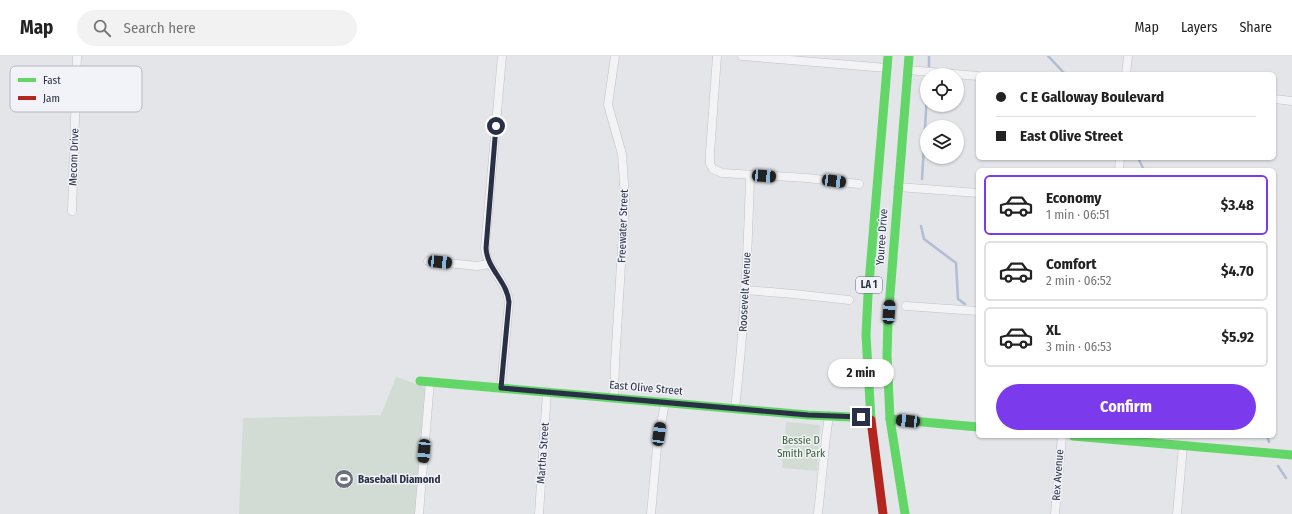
<!DOCTYPE html>
<meta charset="utf-8">
<style>
body{margin:0;font-family:"Fira Sans Condensed",sans-serif;background:#f2f2f2;color:#222;height:100vh;display:flex;flex-direction:column;font-size:15px;white-space:nowrap}
*{box-sizing:border-box;margin:0}
p{font-size:13px;color:#767676}
.icon{flex:none;width:22px;height:22px;fill:none;stroke:currentColor;stroke-width:2;stroke-linecap:round;stroke-linejoin:round}
.map{position:relative;flex:1;overflow:hidden}
.panel{position:absolute;left:976px;top:112px;width:300px;height:270px;display:flex;flex-direction:column;background:#fff;border-radius:6px;box-shadow:0 1px 3px #0004}
.panel>*{flex:none}
.hud{position:absolute;left:976px;top:16px;width:300px;height:88px;border-radius:6px;box-shadow:0 1px 3px #0004;display:grid;align-content:center;height:88px;padding:0 20px;background:#fff}
.fabs{position:absolute;left:920px;top:12px;display:grid;gap:8px}
.fabs a{display:grid;place-items:center;width:44px;height:44px;border-radius:50%;background:#fff;box-shadow:0 1px 3px #0004;font-size:20px}
.end{position:absolute;width:18px;height:18px;margin:-9px;border:5px solid #292f44;background:#fff;box-shadow:0 0 0 2px #fff}
.from{border-radius:50%}
.bubble{position:absolute;height:28px;border-radius:14px;background:#fff;box-shadow:0 1px 3px #0004;font-size:13px;font-weight:700;line-height:28px;text-align:center}
.car{position:absolute;width:12px;height:24px;margin:-12px -6px;border-radius:5px;box-shadow:0 0 3px 1px #0007;background:linear-gradient(#222 24%,#8ab4d8 0 40%,#222 0 76%,#8ab4d8 0 86%,#222 0)}
.hud b{display:flex;align-items:center;gap:14px;height:38px;font-size:15px}
.hud b+b{border-top:1px solid #e0e0e0}
.hud i{width:10px;height:10px;background:#222}
ul{padding:7px 0 0;list-style:none}
li{display:flex;align-items:center;gap:12px;height:60px;margin:0 8px 6px;padding:0 12px;border:2px solid #e0e0e0;border-radius:6px}
li div{flex:1}
li b{display:block;font-size:15px}
li em{font-style:normal;font-weight:700}
li.on{border-color:#7c3aed}
li>.icon{width:36px;height:36px;stroke-width:1.5}
.cta{display:flex;gap:8px;margin-top:auto;padding:8px 20px}
.cta a{flex:1;height:46px;border-radius:24px;background:#7c3aed;color:#fff;font-size:16px;font-weight:700;line-height:46px;text-align:center}
header{display:flex;align-items:center;gap:24px;box-sizing:border-box;height:56px;padding:0 20px;background:#fff;border-bottom:1px solid #e0e0e0}
header strong{font-size:19px}
nav{display:flex;gap:22px;margin-inline-start:auto;font-size:14px}
.search{width:280px;height:36px;background:#f2f2f2;display:flex;align-items:center;gap:10px;box-sizing:border-box;padding:0 14px;border-radius:22px;color:#767676;font-size:15px}
.map>svg:first-child{display:block}
.green{fill:#d2dcd4}
.lines{fill:none;stroke-linecap:round;stroke-linejoin:round}
.stream{stroke:#b1bdd5;stroke-width:2.5}
.street-casing{stroke:#c0c2c7;stroke-width:9}
.street{stroke:#f3f3f5;stroke-width:8}
.fast{stroke:#63d668;stroke-width:9}
.jam{stroke:#b3261e;stroke-width:9}
.route{stroke:#292f44;stroke-width:5}
.labels{text-anchor:middle;dominant-baseline:central;stroke-width:3;stroke-linejoin:round;paint-order:stroke}
.shield{fill:#f1f3f8;stroke:#656a7a;stroke-width:1}
.shield-label{font-size:10px;font-weight:bold;fill:#292f44}
.street-label{font-size:11px;fill:#292f44;stroke:#f1f3f8}
.park-label{font-size:11px;fill:#386035;stroke:#f1f3f8}
.poi-label{font-size:11px;font-weight:bold;fill:#292f44;stroke:#f1f3f8;text-anchor:start}
.key{fill:#f1f3f8;stroke:#b5b8c2;stroke-width:1}
.key-label{font-size:11px;fill:#292f44}
</style>
<header>
<strong>Map</strong>
<div class="search"><svg class="icon" aria-label="search" viewBox="0 0 24 24"><circle cx="10" cy="10" r="6"/><path d="M15 15l6 6"/></svg>Search here</div>
<nav><a>Map</a><a>Layers</a><a>Share</a></nav>
</header>
<div class="map">
<svg width="1292" height="458" viewBox="0 0 1292 458">
<rect width="100%" height="100%" fill="#e3e5e9"/>
<g class="green">
<polygon points="396,321 429,332 419,458 239,458 243,362 381,359"/>
<polygon points="786,366 820,369 817,415 782,412"/>
</g>
<g class="lines">
<g class="stream">
<polyline points="1048,0 1065,18"/>
<polyline points="929,10 929,0"/>
<polyline points="1138,102 1144,114"/>
<polyline points="922,123 927,38"/>
<polyline points="921,170 924,183 956,207 958,243 965,248"/>
<polyline points="1267,380 1269,386"/>
<polyline points="1278,410 1286,422"/>
</g>
<defs>
<g id="street">
<polyline points="717,0 710,97 710,108 713,113 722,117 807,122 859,128"/>
<polyline points="742,0 887,12"/>
<polyline points="908,14 978,20"/>
<polyline points="1126,18 1128,0"/>
<polyline points="1274,43 1292,45"/>
<polyline points="1119,114 1120,102"/>
<polyline points="898,131 978,137"/>
<polyline points="72,155 77,0"/>
<polyline points="428,205 477,210 489,208"/>
<polyline points="745,234 794,238 849,244"/>
<polyline points="906,250 978,255"/>
<path d="M501 332 509 246C507 225 487 213 485 192L502 0"/>
<polyline points="614,342 615,307 625,143 622,98 608,49 615,0"/>
<path d="M735 352C744 275 748 197 750 119"/>
<polyline points="419,458 430,326"/>
<polyline points="539,458 547,335"/>
<polyline points="651,458 657,391 665,346"/>
<polyline points="818,458 826,380 829,360"/>
<polyline points="1055,458 1062,380"/>
<polyline points="1177,458 1183,390"/>
</g>
</defs>
<use href="#street" class="street-casing"/>
<use href="#street" class="street"/>
<g class="fast">
<polyline points="420,325 808,359 871,362"/>
<polyline points="890,363 978,371"/>
<polyline points="871,364 866,279 868,239 888,0"/>
<polyline points="1073,380 1292,399"/>
<polyline points="905,458 890,363 887,299 888,264 909,0"/>
</g>
<polyline class="jam" points="871,364 883,458"/>
</g>
<g class="lines">
<path class="route" d="M496 70 486 192C487 213 507 225 509 246L501 332 808 359 861 361"/>
</g>
<defs>
<symbol id="stadium-disc" viewBox="-11 -11 22 22"><circle r="9.5" fill="#6a6f7e" stroke="#f1f3f8"/><path d="M0-5a6.5 5 0 1 0 0 10a6.5 5 0 1 0 0-10ZM-3.5-1.8h7v3.6h-7Z" fill="#fff"/></symbol>
</defs>
<g fill-rule="evenodd">
<use href="#stadium-disc" x="333" y="412" width="22" height="22"/>
</g>
<g class="labels">
<rect class="shield" x="856" y="221" width="26" height="16" rx="3"/>
<g class="shield-label">
<text x="869" y="229">LA 1</text>
</g>
<g class="street-label">
<text transform="translate(74 101) rotate(-88)">Mecom Drive</text>
<text transform="translate(623 170) rotate(-88)">Freewater Street</text>
<text transform="translate(882 181) rotate(-86)">Youree Drive</text>
<text transform="translate(745 236) rotate(-87)">Roosevelt Avenue</text>
<text transform="translate(646 332) rotate(5)">East Olive Street</text>
<text transform="translate(543 397) rotate(-86)">Martha Street</text>
<text transform="translate(1058 419) rotate(-86)">Rex Avenue</text>
</g>
<g class="park-label">
<text x="801" y="384">Bessie D<tspan x="801" dy="13">Smith Park</tspan></text>
</g>
<g class="poi-label">
<text x="358" y="423">Baseball Diamond</text>
</g>
</g>
<rect x="10" y="10" width="132" height="46" rx="6" class="key"/>
<rect x="18" y="22" width="18" height="4" fill="#63d668"/>
<rect x="18" y="40" width="18" height="4" fill="#b3261e"/>
<g class="key-label">
<text x="43" y="28">Fast</text>
<text x="43" y="46">Jam</text>
</g>
</svg>
<div class="fabs">
<a><svg class="icon" aria-label="locate" viewBox="0 0 24 24"><circle cx="12" cy="12" r="6"/><path d="M12 2v4M12 18v4M2 12h4M18 12h4"/></svg></a>
<a><svg class="icon" aria-label="layers" viewBox="0 0 24 24"><path d="M12 4l9 5-9 5-9-5zM3 14l9 5 9-5"/></svg></a>
</div>
<i class="end from" style="left:496px;top:70px"></i>
<i class="end" style="left:861px;top:361px"></i>
<div class="bubble" style="left:828px;top:303px;width:66px">2 min</div>
<i class="car" style="left:764px;top:120px;rotate:94deg"></i>
<i class="car" style="left:834px;top:125px;rotate:97deg"></i>
<i class="car" style="left:440px;top:206px;rotate:96deg"></i>
<i class="car" style="left:889px;top:256px;rotate:4deg"></i>
<i class="car" style="left:908px;top:365px;rotate:276deg"></i>
<i class="car" style="left:659px;top:378px;rotate:8deg"></i>
<i class="car" style="left:424px;top:395px;rotate:185deg"></i>
<div class="hud">
<b><i class="from"></i>C E Galloway Boulevard</b>
<b><i></i>East Olive Street</b>
</div>
<section class="panel">
<ul>
<li class="on"><svg class="icon" aria-label="car" viewBox="0 0 24 24"><path d="M5 17H2v-5l4-1 3-4h7l3 4 3 1v5h-3M9 17h6M6 11h13"/><circle cx="7" cy="17" r="2"/><circle cx="17" cy="17" r="2"/></svg><div><b>Economy</b><p>1 min · 06:51</p></div><em>$3.48</em></li>
<li><svg class="icon" aria-label="car" viewBox="0 0 24 24"><path d="M5 17H2v-5l4-1 3-4h7l3 4 3 1v5h-3M9 17h6M6 11h13"/><circle cx="7" cy="17" r="2"/><circle cx="17" cy="17" r="2"/></svg><div><b>Comfort</b><p>2 min · 06:52</p></div><em>$4.70</em></li>
<li><svg class="icon" aria-label="car" viewBox="0 0 24 24"><path d="M5 17H2v-5l4-1 3-4h7l3 4 3 1v5h-3M9 17h6M6 11h13"/><circle cx="7" cy="17" r="2"/><circle cx="17" cy="17" r="2"/></svg><div><b>XL</b><p>3 min · 06:53</p></div><em>$5.92</em></li>
</ul>
<div class="cta"><a>Confirm</a></div>
</section>
</div>
